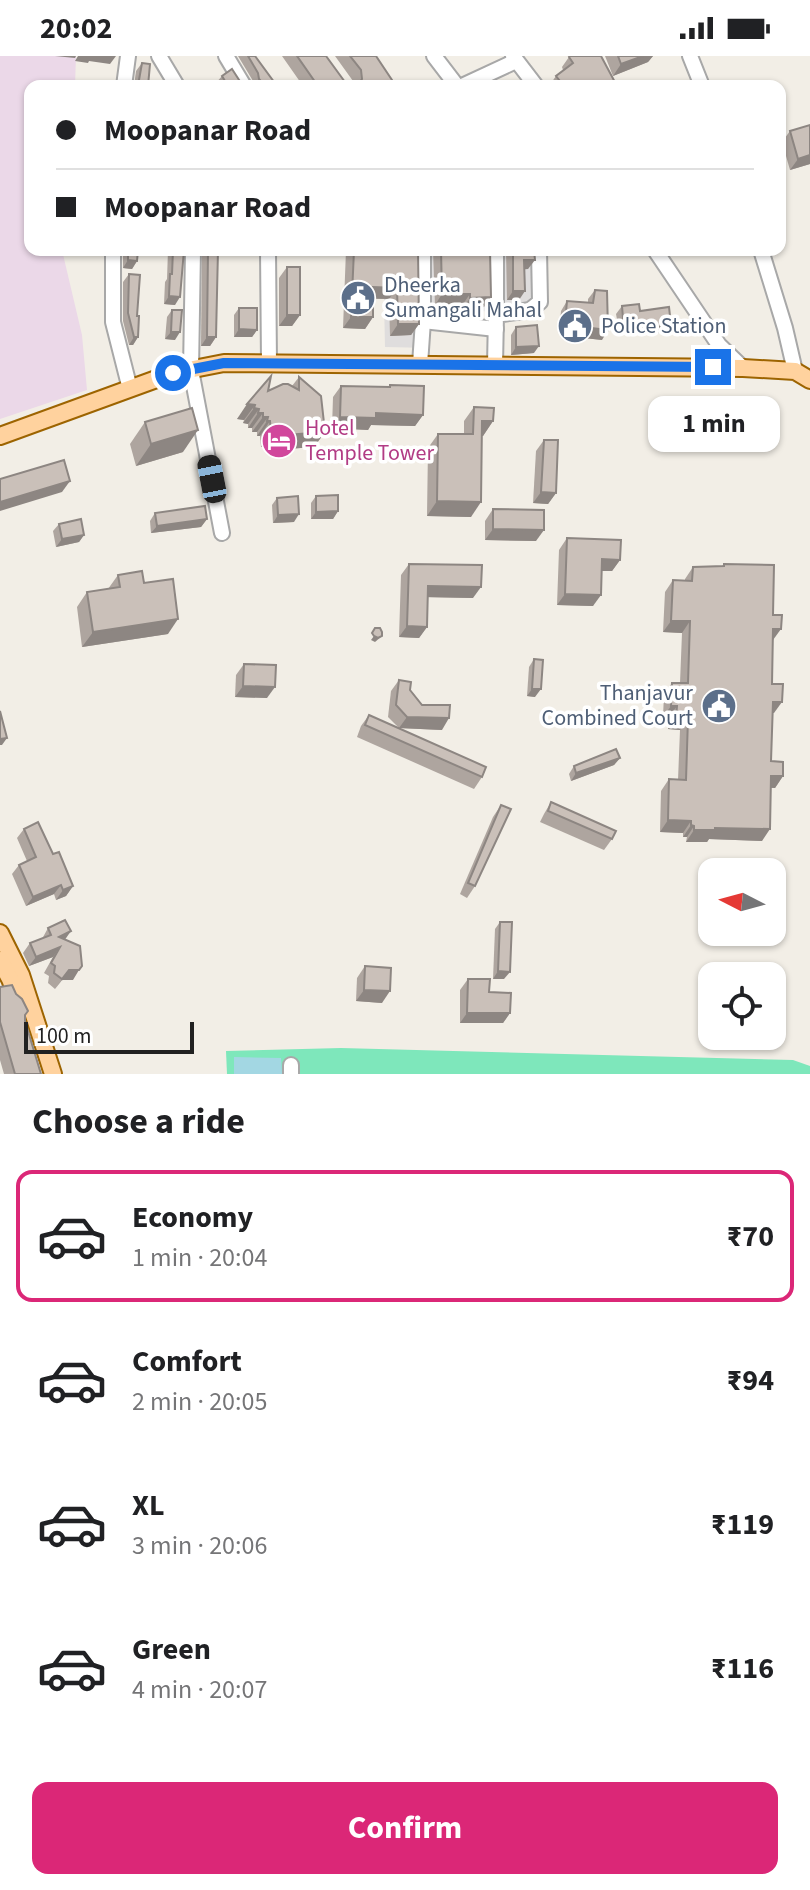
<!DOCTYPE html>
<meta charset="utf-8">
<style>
body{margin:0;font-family:"Source Sans 3",sans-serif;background:#f2f2f2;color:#202124;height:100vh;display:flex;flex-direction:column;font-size:30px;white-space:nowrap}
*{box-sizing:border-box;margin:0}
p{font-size:26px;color:#757577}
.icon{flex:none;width:44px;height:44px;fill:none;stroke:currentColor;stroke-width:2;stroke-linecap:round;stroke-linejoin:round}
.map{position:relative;height:1018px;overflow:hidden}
.details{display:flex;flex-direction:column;background:#fff;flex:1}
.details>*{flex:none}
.banner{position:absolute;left:24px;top:24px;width:762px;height:176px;border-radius:16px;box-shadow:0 2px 6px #0004;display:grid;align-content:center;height:176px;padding:0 32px;background:#fff}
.needle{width:52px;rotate:276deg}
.tools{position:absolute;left:698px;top:802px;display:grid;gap:16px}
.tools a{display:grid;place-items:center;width:88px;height:88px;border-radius:16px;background:#fff;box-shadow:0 2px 6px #0004;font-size:40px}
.scale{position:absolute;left:24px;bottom:20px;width:170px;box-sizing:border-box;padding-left:8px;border:4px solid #212121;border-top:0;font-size:22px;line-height:28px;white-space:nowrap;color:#212121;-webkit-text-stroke:6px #fff;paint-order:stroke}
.end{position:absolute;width:36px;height:36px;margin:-18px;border:10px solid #1a73e8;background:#fff;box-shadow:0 0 0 4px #fff}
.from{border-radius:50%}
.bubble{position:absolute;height:56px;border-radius:16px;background:#fff;box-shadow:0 2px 6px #0004;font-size:26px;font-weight:700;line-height:56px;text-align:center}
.car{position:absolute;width:24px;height:48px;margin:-24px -12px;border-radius:10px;box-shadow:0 0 6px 2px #0007;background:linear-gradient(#222 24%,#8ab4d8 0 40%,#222 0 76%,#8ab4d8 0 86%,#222 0)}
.banner b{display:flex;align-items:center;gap:28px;height:76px;font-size:30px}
.banner b+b{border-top:2px solid #e0e0e0}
.banner i{width:20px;height:20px;background:#202124}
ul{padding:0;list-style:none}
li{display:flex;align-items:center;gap:24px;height:132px;margin:0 16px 12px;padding:0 16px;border:4px solid transparent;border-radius:16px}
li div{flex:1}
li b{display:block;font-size:30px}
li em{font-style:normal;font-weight:700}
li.on{border-color:#db2777}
li>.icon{width:72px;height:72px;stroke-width:1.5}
h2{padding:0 32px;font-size:36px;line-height:96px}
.cta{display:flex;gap:16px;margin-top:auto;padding:16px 32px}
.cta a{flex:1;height:92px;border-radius:16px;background:#db2777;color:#fff;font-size:32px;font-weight:700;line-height:92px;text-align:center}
.status{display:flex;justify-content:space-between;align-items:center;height:56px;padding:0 40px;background:#fff;direction:ltr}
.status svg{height:22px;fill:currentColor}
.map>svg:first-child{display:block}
.residential{fill:#dfdddd}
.industrial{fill:#ebd8e8}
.pitch{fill:#7ee7bb}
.water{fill:#a3d7e3}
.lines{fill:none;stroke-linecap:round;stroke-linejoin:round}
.minor-casing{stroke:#a8a8a8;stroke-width:18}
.major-casing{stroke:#9d6400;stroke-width:20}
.minor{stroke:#fff;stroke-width:14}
.major{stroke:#ffd29e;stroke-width:16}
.wall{fill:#aea59f}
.shaded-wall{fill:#8d8682}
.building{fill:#cac0b9;stroke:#8d8682;stroke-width:2}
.route{stroke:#1a73e8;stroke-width:10}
.labels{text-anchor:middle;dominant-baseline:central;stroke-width:7;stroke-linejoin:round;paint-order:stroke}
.service-label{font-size:22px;fill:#4e5e75;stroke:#fff;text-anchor:start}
.hotel-label{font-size:22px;fill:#b23c85;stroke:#fff;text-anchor:start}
</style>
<div class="status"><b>20:02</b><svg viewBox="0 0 49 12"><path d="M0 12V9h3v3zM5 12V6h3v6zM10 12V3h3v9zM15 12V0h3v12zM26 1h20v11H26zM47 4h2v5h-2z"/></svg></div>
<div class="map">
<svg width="810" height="1018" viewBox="0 0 810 1018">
<rect width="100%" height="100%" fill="#f2eee6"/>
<polygon class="residential" points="383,194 535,194 537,237 528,253 429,258 430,292 385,291"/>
<polygon class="industrial" points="0,0 76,0 75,30 30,30 30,194 62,194 82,279 87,334 0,363"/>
<polygon class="pitch" points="341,992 793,1004 810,1010 810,1018 227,1018 226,995"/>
<polygon class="water" points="234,1001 281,1002 282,1018 234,1018"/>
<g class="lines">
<defs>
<g id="minor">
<polyline points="159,0 177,30"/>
<polyline points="226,0 244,30"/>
<polyline points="434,0 457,30"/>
<polyline points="513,0 536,30"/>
<polyline points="690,0 702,30"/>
<polyline points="124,30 128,0"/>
<polyline points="462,30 516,5"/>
<polyline points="113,194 113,266 130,333"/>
<polyline points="193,194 191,314 222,477"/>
<polyline points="268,194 269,307"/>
<polyline points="496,194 496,259"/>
<polyline points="655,194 719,289 743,312"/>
<polyline points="761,194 785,272 795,315"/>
<polyline points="423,265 496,273"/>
<polyline points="420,308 423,265 423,194"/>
<polyline points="495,309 496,259 530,254 540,246 539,194"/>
<polyline points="291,1009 291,1018"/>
</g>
<g id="major">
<polyline points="0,380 173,317 224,307 743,312 795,315 810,324"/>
<polyline points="0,877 21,919 53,1018"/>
<polyline points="0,904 10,923 18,944"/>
</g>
</defs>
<use href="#minor" class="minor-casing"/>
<use href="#major" class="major-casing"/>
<use href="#minor" class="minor"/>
<use href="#major" class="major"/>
</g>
<g class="wall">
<polygon points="238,0 255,0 277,30 254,30 253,25"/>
<polygon points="282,0 326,0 345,26 353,29 354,29 353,25 335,0 376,0 396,30 303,30"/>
<polygon points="605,0 653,0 648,6 613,20"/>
<polygon points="569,1 617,30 549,30 556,20 563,14 562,11"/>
<polygon points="142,7 148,30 134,30 136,15"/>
<polygon points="222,20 243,30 218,30 216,27"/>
<polygon points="810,69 810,108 790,114 782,86 790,75"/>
<polygon points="123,194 138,194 137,205 132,213 123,212"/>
<polygon points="168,194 184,194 175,249 164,248 165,226 167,223"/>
<polygon points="202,194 218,194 216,281 210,290 201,290"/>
<polygon points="346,194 418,194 419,268 411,279 390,280 389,243 373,243 373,261 365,273 343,272"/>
<polygon points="433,194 490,194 491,241 484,251 463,252 463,248 435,249"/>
<polygon points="506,194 534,194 528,213 524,213 519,244 507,244"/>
<polygon points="287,211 300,259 292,270 279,270 279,222"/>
<polygon points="129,218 137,260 138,281 133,289 129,289 123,265 123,226"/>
<polygon points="595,234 602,284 584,282 584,279 559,277 561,255 567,245 588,247 588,243"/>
<polygon points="622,250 640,255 666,276 645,279 644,276 622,277 622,269 618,269 616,258"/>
<polygon points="239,252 257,274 252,281 234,281 234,259"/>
<polygon points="172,254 175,284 165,283 167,261"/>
<polygon points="516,271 534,297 511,299 511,279"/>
<polygon points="299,321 325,376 314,391 274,394 274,391 261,391 260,380 257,380 257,376 252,376 252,372 248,372 248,368 243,367 244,364 237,363 268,335 292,330"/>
<polygon points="390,329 423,359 415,370 371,369 368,374 332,372 333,341 341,330 388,331"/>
<polygon points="474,351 493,365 483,380 482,380 471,461 427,460 428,392 438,378 464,378 464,365"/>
<polygon points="145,366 183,396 136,410 130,388"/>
<polygon points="544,384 556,437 548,448 533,447 536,395"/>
<polygon points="316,440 338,455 333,463 311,463 311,447"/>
<polygon points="277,442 294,466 273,467 272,449"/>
<polygon points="493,453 536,485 485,484 485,465"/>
<polygon points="155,457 207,463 201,471 151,477 150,465"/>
<polygon points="59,468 84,479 79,486 56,491 53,475"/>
<polygon points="567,482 620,504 612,515 602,515 593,550 557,549 559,494"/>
<polygon points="409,508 473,542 427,541 427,571 419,582 399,581 401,519"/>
<polygon points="724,508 773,584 772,628 774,657 772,657 771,705 783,720 775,732 771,732 762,785 709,783 707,786 686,786 687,781 683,781 683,777 660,776 661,735 669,723 678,724 680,674 668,673 669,661 663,661 664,638 672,627 680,627 682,577 663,576 665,536 673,524 685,525 685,523 693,511 722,510"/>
<polygon points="118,519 144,527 168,578 82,591 77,551 87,536 108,533"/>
<polygon points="534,603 535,641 527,640 529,611"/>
<polygon points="244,608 267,642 235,641 236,619"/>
<polygon points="399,624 410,634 442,674 399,672 388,661 391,635"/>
<polygon points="369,659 482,721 474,733 357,681 361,670"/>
<polygon points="620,702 614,709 571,725 569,718 574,710"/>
<polygon points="551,746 612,783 604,794 540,766 544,758"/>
<polygon points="501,749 475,830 467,842 460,838 493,761"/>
<polygon points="24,773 53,798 73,830 66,840 56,844 54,838 26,850 12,818 19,809 27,805 17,782"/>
<polygon points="500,866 504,923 493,923 495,873"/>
<polygon points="48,872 65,883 73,924 62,924 55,933 48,927 49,920 44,917 53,901 29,910 23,897 30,887 42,883"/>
<polygon points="365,910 382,947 356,945 357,922"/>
<polygon points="468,923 489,936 510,957 503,967 460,967 460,934"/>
<polygon points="0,931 25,959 25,965 41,1018 4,1018 0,1004"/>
</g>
<g class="shaded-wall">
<polygon points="55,0 76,0 75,2"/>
<polygon points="78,0 116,0 110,8 89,5 88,7 75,5"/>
<polygon points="643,0 653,0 648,6 613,20 621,8"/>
<polygon points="810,99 810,108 790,114 798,103"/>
<polygon points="128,204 137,205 132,213 123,212"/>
<polygon points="524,204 535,204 528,213 518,214"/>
<polygon points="373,231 397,232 389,243 365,242"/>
<polygon points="513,235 525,235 519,244 507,244"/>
<polygon points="442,238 470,238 463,248 435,249"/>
<polygon points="169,240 180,241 175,249 164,248"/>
<polygon points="491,241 484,251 463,252 470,242"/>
<polygon points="287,259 300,259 292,270 279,270"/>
<polygon points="351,261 373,261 365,273 343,272"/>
<polygon points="627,261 622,269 618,269 623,262"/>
<polygon points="565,267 591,269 584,279 559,277"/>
<polygon points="398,268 419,268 411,279 390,280"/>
<polygon points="649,268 644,276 622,277 627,269"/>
<polygon points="671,269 666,276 645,279 650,272"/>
<polygon points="591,272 608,274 602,284 584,282"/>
<polygon points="239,273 257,274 252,281 234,281"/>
<polygon points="171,276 180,276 175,284 165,283"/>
<polygon points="134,281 138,281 133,289 129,289"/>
<polygon points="207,281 216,281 210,290 201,290"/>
<polygon points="539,290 534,297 511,299 516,291"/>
<polygon points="247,348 255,349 244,364 237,363"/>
<polygon points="254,352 259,353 248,368 243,367"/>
<polygon points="258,357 263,357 252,372 248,372"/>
<polygon points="376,357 423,359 415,370 371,369 368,374 332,372 340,361"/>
<polygon points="263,361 268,361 257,376 252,376"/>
<polygon points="267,365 270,365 260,380 257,380"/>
<polygon points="482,365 493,365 483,380 472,379"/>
<polygon points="198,374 183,396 136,410 151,388"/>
<polygon points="271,376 285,376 274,391 261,391"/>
<polygon points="325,376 314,391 274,394 285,379"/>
<polygon points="70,425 62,436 0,455 0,446"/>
<polygon points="541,436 556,437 548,448 533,447"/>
<polygon points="437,445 481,446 471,461 427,460"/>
<polygon points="338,455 333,463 311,463 316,456"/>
<polygon points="299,458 294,466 273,467 278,459"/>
<polygon points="207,463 201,471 151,477 157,470"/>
<polygon points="493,473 544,474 536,485 485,484"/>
<polygon points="84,479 79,486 56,491 62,483"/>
<polygon points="602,503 620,504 612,515 594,515"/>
<polygon points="428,530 481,531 473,542 420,541"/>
<polygon points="565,538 601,539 593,550 557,549"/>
<polygon points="178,563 168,578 82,591 93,576"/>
<polygon points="671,565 690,565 682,577 663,576"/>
<polygon points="407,570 427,571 419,582 399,581"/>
<polygon points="773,573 781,573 773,584"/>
<polygon points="374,580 382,580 375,586 371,584"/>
<polygon points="243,630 275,631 267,642 235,641"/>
<polygon points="532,633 541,633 535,641 527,640"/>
<polygon points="773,646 782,646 774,657 765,657"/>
<polygon points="671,650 677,650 669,661 663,661"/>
<polygon points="407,661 449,662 442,674 399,672"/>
<polygon points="676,662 688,662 680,674 668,673"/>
<polygon points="7,682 2,689 0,689 0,683"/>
<polygon points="620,702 614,709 571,725 576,717"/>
<polygon points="771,720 783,720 775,732 763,731"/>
<polygon points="668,764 691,765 683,777 660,776"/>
<polygon points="691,769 694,770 687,781 683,781"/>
<polygon points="715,772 770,773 762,785 709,783 707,786 686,786 694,774"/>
<polygon points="61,829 54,838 26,850 33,841"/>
<polygon points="73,830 66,840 56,844 63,834"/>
<polygon points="71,875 64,885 59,881"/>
<polygon points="60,891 53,901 29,910 36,901"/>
<polygon points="69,914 79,914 73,924 62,924 55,933"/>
<polygon points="498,915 510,916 504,923 493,923"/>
<polygon points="364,934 390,935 382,947 356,945"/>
<polygon points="467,957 510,957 503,967 460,967"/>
</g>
<g class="building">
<polygon points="248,0 255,0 277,30 265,30 259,23 258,17"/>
<polygon points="297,0 326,0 345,26 353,29 359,27 362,23 361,14 350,0 376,0 396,30 318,30"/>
<polygon points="570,0 601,0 617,30 612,30 612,29 610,30 564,30 556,20 573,7 569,1"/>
<polygon points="618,0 643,0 621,8"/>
<polygon points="142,7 150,8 148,30 135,30 139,24"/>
<polygon points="232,13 243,30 228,30 222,20"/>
<polygon points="810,69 810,99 798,103 790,75"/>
<polygon points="128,194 138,194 137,205 128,204"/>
<polygon points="173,194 184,194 180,241 169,240 170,218 172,218"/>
<polygon points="208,194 218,194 216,281 207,281"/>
<polygon points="354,194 418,194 419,268 398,268 397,232 373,231 373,261 351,261"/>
<polygon points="441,194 490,194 491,241 470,242 470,238 442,238"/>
<polygon points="513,194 534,194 535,204 524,204 525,235 513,235"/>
<rect x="287" y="211" width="13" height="48"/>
<polygon points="129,218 140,219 137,260 139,260 138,281 134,281 128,257"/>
<polygon points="595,234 607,235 608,274 591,272 591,269 565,267 567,245 593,247"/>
<polygon points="639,248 640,255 669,251 671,269 650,272 649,268 627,269 627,261 623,262 622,250"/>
<polygon points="239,252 257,252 257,274 239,273"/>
<polygon points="172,254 182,254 180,276 171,276"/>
<polygon points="537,269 539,290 516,291 516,271"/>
<polygon points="271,320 268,335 283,328 288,328 299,334 299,321 321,340 325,376 285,379 285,376 271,376 270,365 267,365 268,361 263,361 263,357 258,357 259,353 254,352 255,349 247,348"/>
<polygon points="390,329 424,330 423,359 376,357 376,362 340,361 341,330 390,331"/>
<polygon points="474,351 494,352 493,365 482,365 481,446 437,445 438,378 473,378"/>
<polygon points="192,352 198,374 151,388 145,366"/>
<polygon points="544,384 558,384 556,437 541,436"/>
<polygon points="64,404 70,425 0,446 0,423"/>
<polygon points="338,439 338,455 316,456 316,440"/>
<polygon points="298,440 299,458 278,459 277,442"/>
<polygon points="205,450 207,463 157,470 155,457"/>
<polygon points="493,453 544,454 544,474 493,473"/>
<polygon points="81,463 84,479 62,483 59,468"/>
<polygon points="567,482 621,484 620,504 602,503 601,539 565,538"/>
<polygon points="409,508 482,509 481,531 428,530 427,571 407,570"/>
<polygon points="724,508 774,509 773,559 782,559 781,573 773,573 772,628 783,628 782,646 773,646 771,705 783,706 783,720 771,720 770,773 715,772 715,774 694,774 694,770 691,769 691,765 668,764 669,723 686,724 688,662 676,662 677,650 671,650 672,627 688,627 690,565 671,565 673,524 692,525 693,511 724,510"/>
<polygon points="142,515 144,527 173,523 178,563 93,576 87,536 120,531 118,519"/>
<polygon points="375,572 380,572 382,576 382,580 378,582 374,580 372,577"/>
<polygon points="534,603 543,604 541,633 532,633"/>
<polygon points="244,608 276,609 275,631 243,630"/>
<polygon points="399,624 411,626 410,634 422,649 450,649 449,662 407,661 396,649"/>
<polygon points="0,655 7,682 0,683"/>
<polygon points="369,659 486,711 482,721 365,669"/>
<polygon points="616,693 620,702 576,717 574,710"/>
<polygon points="551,746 616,775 612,783 548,755"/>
<polygon points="501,749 511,753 475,830 468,827"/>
<polygon points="38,766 53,798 59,796 73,830 63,834 61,829 33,841 19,809 36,801 24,773"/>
<polygon points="65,864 71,875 59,881 80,890 82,910 79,914 69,914 62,923 54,917 55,910 51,907 60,891 36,901 30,887 51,879 48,872"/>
<polygon points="500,866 512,866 510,916 498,915"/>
<polygon points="365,910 391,912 390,935 364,934"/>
<polygon points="468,923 490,923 489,936 511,937 510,957 467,957"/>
<polygon points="12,929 16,938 22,943 28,955 25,959 25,965 41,1018 15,1018 0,966 0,931"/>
</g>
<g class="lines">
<polyline class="route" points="173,317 224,307 713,311"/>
</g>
<defs>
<symbol id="civic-disc" viewBox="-11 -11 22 22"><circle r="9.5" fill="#5c6f8a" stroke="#fff"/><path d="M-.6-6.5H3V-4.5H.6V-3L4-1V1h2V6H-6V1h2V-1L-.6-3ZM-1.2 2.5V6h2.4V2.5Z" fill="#fff"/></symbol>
<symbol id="hotel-disc" viewBox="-11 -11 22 22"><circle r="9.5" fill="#d1479c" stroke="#fff"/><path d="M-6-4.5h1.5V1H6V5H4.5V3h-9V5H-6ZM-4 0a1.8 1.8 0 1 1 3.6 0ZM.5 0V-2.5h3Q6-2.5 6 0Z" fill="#fff"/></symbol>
</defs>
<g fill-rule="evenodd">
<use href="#civic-disc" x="338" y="222" width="40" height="40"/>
<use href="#civic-disc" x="555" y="250" width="40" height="40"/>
<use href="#hotel-disc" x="259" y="365" width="40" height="40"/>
<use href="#civic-disc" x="699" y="630" width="40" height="40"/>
</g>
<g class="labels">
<g class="service-label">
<text x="384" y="229">Dheerka<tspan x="384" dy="25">Sumangali Mahal</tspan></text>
<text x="601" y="270">Police Station</text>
<text x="693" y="637" text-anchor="end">Thanjavur<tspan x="693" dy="25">Combined Court</tspan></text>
</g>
<g class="hotel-label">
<text x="305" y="372">Hotel<tspan x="305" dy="25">Temple Tower</tspan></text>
</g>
</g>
</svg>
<div class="tools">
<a><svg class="needle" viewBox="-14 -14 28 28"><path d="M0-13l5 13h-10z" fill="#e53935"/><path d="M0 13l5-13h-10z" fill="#757577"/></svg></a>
<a><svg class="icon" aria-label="locate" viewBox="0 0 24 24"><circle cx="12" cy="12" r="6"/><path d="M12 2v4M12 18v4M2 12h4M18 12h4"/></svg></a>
</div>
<div class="scale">100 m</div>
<i class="end from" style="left:173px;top:317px"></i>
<i class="end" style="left:713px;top:311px"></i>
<div class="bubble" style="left:648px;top:340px;width:132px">1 min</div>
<i class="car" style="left:212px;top:423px;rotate:349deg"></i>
<div class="banner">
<b><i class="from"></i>Moopanar Road</b>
<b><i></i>Moopanar Road</b>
</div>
</div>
<section class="details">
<h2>Choose a ride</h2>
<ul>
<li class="on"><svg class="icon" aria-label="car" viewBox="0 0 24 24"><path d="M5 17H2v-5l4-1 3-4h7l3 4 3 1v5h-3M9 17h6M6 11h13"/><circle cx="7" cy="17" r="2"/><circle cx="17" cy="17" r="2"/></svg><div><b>Economy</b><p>1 min · 20:04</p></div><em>₹70</em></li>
<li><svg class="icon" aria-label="car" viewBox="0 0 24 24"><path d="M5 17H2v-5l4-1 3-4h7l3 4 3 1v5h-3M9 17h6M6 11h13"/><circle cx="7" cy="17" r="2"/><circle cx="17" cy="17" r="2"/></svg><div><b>Comfort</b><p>2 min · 20:05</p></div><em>₹94</em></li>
<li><svg class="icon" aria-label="car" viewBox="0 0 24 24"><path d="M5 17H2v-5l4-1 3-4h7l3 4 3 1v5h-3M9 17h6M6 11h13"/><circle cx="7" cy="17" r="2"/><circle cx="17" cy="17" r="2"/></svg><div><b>XL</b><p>3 min · 20:06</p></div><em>₹119</em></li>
<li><svg class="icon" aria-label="car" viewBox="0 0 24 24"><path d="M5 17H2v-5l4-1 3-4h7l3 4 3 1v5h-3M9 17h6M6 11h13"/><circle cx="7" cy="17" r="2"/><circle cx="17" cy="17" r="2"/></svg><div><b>Green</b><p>4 min · 20:07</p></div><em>₹116</em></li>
</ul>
<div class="cta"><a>Confirm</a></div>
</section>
